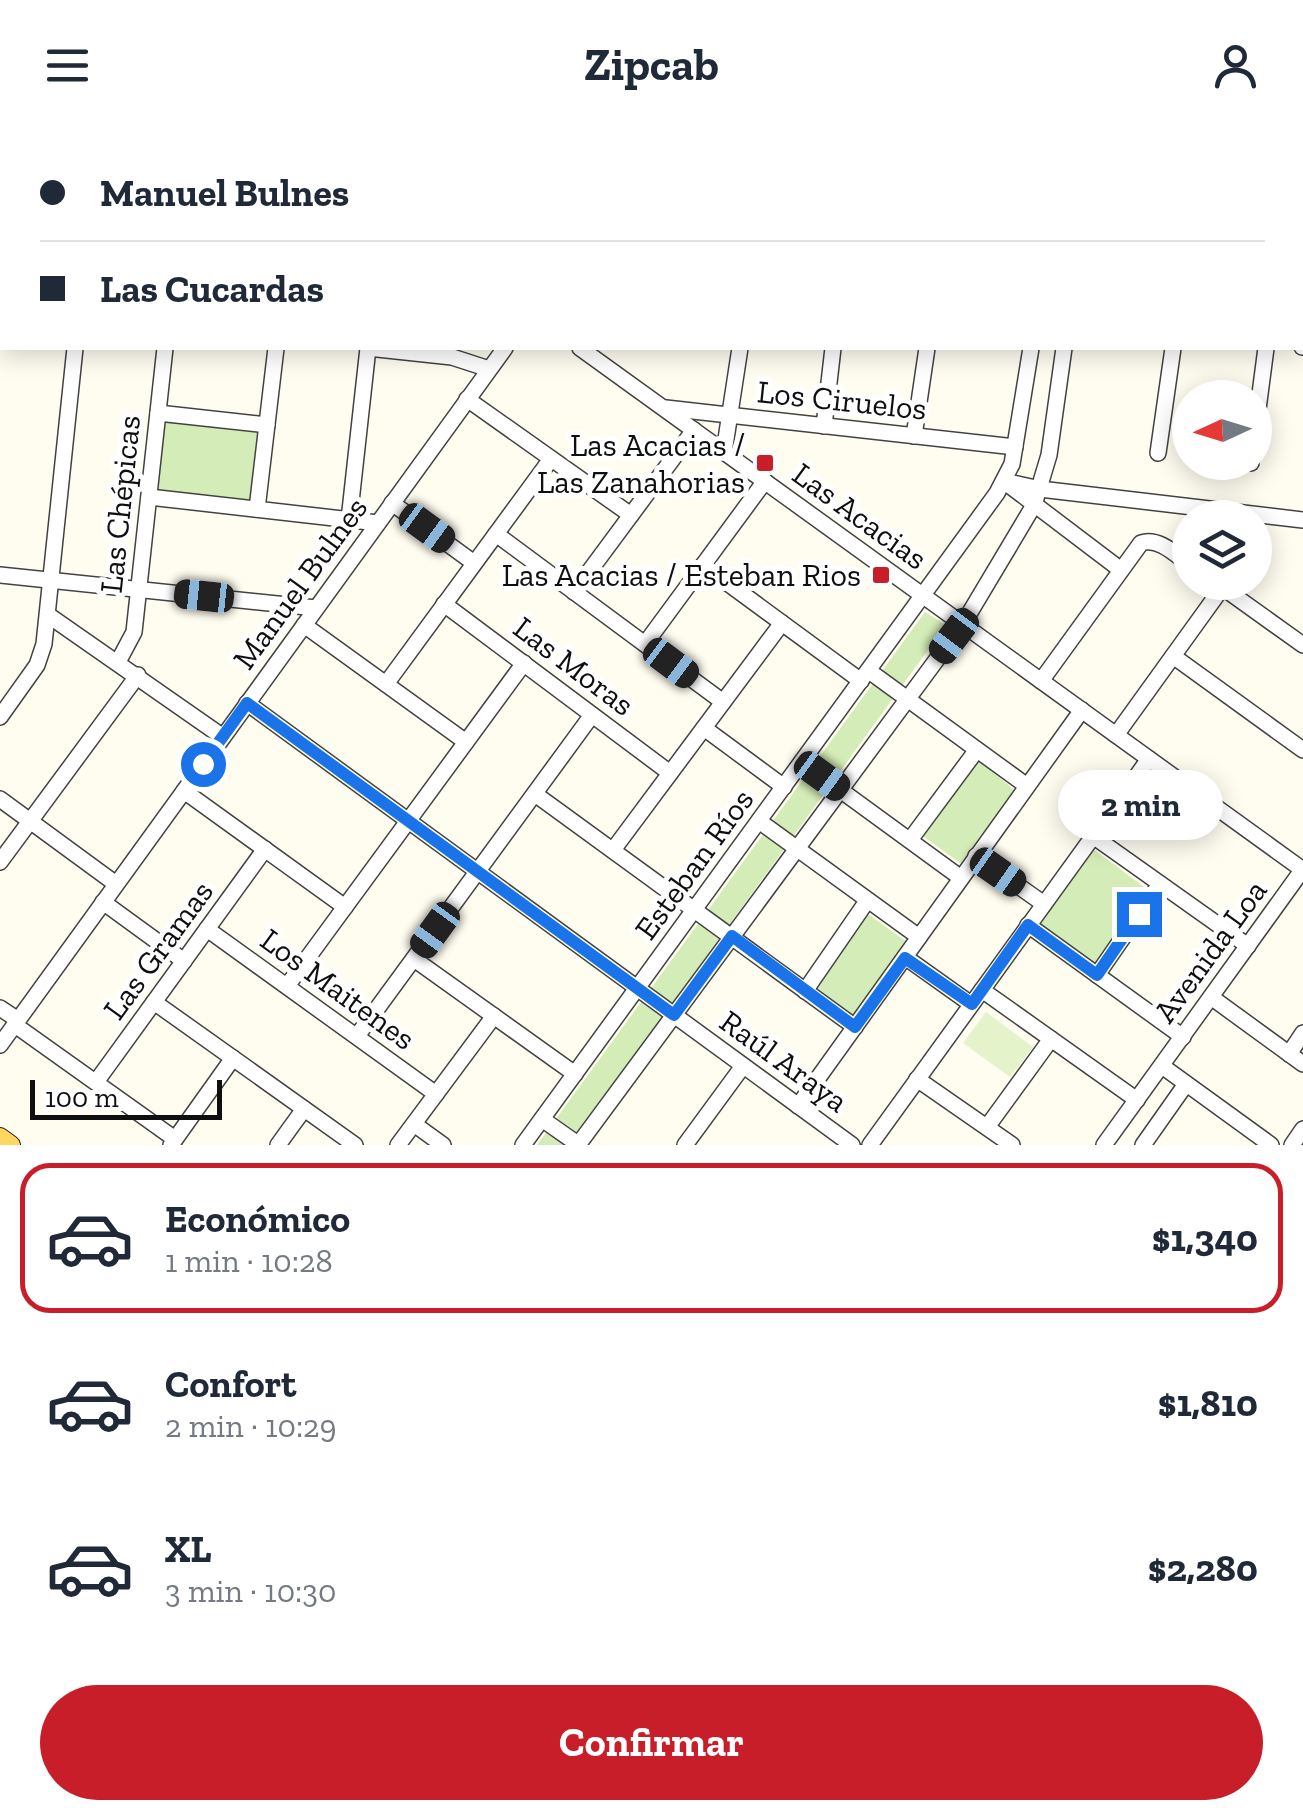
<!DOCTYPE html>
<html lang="es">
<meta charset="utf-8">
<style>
body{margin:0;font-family:"Zilla Slab",serif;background:#f2f2f3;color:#1f2937;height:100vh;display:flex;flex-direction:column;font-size:38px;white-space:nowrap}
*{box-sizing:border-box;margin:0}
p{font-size:32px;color:#747a83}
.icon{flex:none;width:55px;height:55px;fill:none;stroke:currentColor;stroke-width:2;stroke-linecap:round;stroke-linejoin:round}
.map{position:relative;height:1015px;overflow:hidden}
.drawer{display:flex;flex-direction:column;background:#fff;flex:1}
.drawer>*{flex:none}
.guide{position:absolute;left:0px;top:0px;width:1305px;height:220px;box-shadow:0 5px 25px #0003;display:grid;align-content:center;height:220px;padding:0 40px;background:#fff}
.needle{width:65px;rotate:266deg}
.fabs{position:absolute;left:1172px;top:250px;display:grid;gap:20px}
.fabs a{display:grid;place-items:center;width:100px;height:100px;border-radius:50%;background:#fff;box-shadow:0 5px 25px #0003;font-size:50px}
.scale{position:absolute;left:30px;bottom:25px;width:192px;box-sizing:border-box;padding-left:10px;border:5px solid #0f0f0f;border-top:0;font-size:28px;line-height:35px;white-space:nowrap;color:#0f0f0f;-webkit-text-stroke:8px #fff;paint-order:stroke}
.end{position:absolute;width:45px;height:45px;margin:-22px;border:12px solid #1a73e8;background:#fff;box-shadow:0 0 0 5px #fff}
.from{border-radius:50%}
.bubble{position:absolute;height:70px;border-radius:35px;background:#fff;box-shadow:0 5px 25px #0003;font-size:32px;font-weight:700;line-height:70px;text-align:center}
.car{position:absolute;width:30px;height:60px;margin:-30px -15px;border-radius:12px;box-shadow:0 0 8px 2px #0007;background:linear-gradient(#222 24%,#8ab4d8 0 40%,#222 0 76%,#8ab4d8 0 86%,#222 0)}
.guide b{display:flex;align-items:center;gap:35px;height:95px;font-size:38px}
.guide b+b{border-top:2px solid #e0e1e3}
.guide i{width:25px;height:25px;background:#1f2937}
ul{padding:18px 0 0;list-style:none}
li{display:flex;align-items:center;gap:30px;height:150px;margin:0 20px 15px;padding:0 20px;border:5px solid transparent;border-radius:30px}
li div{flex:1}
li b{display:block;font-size:38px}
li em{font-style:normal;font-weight:700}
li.active{border-color:#c81e29}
li>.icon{width:90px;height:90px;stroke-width:1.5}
.action{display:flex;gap:20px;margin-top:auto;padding:20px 40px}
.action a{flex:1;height:115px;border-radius:60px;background:#c81e29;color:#fff;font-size:40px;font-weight:700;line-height:115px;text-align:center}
header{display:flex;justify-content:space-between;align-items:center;height:130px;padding:0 40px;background:#fff;font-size:45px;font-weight:700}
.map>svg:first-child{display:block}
.green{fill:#d4ecb7}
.pitch{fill:#e5f3ca}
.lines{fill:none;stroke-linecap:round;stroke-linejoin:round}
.minor-casing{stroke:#424242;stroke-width:18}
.major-casing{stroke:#202020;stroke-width:20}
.highway-casing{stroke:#202020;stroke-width:25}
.minor{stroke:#fff;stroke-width:15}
.major{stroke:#ffd660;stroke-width:18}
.highway{stroke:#fc9c51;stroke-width:22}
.route{stroke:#1a73e8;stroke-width:12}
.poi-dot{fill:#c81e29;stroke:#fff;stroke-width:4}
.labels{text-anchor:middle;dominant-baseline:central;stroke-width:10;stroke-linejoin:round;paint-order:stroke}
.street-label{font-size:32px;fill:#0f0f0f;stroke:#fff}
.poi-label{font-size:32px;fill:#0f0f0f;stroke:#fff;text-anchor:end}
</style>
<header><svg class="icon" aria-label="menu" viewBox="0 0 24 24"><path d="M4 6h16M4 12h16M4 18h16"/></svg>Zipcab<svg class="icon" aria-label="person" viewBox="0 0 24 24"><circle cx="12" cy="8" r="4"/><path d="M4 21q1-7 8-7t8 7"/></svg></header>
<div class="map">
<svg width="1303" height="1015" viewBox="0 0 1303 1015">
<rect width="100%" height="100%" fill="#fffcf0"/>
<g class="green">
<polygon points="163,289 258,300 250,374 155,364"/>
<polygon points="925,482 946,495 570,1015 537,1015"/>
<polygon points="980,631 1018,663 964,736 923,706"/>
<polygon points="1092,718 1152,763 1095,837 1039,793"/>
<polygon points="861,779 911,815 853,894 803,858"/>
</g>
<polygon class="pitch" points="986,882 1033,917 1010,947 963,913"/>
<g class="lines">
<defs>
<g id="minor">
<polyline points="122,0 122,2"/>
<polyline points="206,2 207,0"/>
<polyline points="299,2 299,0"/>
<polyline points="454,2 454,0"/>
<polyline points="542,2 542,0"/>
<polyline points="631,2 631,0"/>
<polyline points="718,2 719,0"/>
<polyline points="804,2 804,0"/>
<polyline points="894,2 895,0"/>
<polyline points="977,2 977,0"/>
<polyline points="1067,2 1067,0"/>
<polyline points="1302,128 1303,129"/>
<polyline points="0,178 2,178"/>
<polyline points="1302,217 1303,217"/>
<polyline points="368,218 452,227 489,239"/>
<polyline points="580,218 1303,740"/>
<polyline points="467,269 631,385"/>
<polyline points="666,278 1015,317"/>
<polyline points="158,283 267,295"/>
<polyline points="824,296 833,218"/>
<polyline points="1255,302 1266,218"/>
<polyline points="914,306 927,218"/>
<polyline points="724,322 740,218"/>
<polyline points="1158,323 1173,218"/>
<polyline points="1251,333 1251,332"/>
<polyline points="1004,351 1040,359 1303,390"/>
<polyline points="1009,355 1121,440"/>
<polyline points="149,367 378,393"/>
<polyline points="392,373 474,433"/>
<polyline points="257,379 276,218"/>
<polyline points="349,390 368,218"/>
<polyline points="496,404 723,572"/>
<polyline points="703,435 861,551"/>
<polyline points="0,445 316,478"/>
<polyline points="1215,452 1303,515"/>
<polyline points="574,462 694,300"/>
<polyline points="444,474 670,643"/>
<polyline points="48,485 223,607"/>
<polyline points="304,495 466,612"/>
<polyline points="645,514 765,351"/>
<polyline points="1173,526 1303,620"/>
<polyline points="118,532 134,502 165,218"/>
<polyline points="869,541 1027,656"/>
<path d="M1041 551 1141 413C1159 407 1176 425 1190 435"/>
<polyline points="386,554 551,329"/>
<polyline points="247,573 852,1015"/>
<polyline points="0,587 37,535 44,514 75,218"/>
<polyline points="704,598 784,657"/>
<polyline points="1116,605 1222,458"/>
<polyline points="802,632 961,748"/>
<polyline points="184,661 345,777"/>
<polyline points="535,664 855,897"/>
<polyline points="0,669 116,754"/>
<polyline points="759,691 919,807"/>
<polyline points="1093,706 1248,816"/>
<polyline points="910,710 976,621"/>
<polyline points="613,720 782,493"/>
<polyline points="976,726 1044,774"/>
<polyline points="0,732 138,545"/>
<polyline points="103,772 184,831"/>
<polyline points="1028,795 1183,907"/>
<polyline points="207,799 436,964"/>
<polyline points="905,827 971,874"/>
<polyline points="414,829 575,944"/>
<polyline points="1097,845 1160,754"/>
<polyline points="287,856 524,533"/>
<polyline points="982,860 1137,970"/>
<polyline points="805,861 867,771"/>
<polyline points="1211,867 1303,934"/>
<polyline points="154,872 355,1015"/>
<polyline points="0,878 18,890"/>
<polyline points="15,895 175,1009"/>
<polyline points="357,906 592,585"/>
<polyline points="0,915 505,218"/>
<polyline points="1289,924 1303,903"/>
<polyline points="1162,936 1271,1015"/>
<polyline points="917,949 1012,1015"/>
<polyline points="96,952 265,719"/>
<polyline points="798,976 1082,580"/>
<polyline points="542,989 579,1015"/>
<polyline points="414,994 443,1015"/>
<polyline points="987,997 1051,909"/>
<polyline points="171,1015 233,928"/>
<polyline points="278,1015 304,979"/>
<polyline points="398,1015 494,886"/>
<polyline points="523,1015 997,363 1012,334 1031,218"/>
<polyline points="578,1015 963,494 1034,375 1049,325 1064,218"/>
<polyline points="685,1015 743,936"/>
<polyline points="870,1015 1149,629"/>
<polyline points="1104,1015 1303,739"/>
<polyline points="1143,1015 1186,954"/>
<polyline points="1292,1015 1303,999"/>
</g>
<polyline id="major" points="0,1007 11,1015"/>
<g id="highway">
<polyline points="0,25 2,25"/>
<polyline points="0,50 2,50"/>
<polyline points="1302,153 1303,153"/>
<polyline points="1302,178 1303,178"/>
</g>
</defs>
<use href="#minor" class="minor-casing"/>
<use href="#major" class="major-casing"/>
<use href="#highway" class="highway-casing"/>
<use href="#minor" class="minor"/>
<use href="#major" class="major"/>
<use href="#highway" class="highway"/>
</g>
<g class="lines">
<polyline class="route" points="203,634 247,573 674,885 732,806 855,897 905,828 972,874 1028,795 1097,845 1139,784"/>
</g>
<g class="poi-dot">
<rect x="755" y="323" width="20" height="20" rx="5"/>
<rect x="871" y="435" width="20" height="20" rx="5"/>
</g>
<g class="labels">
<g class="street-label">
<text transform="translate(842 270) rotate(6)">Los Ciruelos</text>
<text transform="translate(120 374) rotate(-84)">Las Chépicas</text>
<text transform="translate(860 386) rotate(36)">Las Acacias</text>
<text transform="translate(300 453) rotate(-54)">Manuel Bulnes</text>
<text transform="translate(574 536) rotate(37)">Las Moras</text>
<text transform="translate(694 734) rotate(-54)">Esteban Ríos</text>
<text transform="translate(158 820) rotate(-54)">Las Gramas</text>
<text transform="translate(1210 821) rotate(-54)">Avenida Loa</text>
<text transform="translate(338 859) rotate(36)">Los Maitenes</text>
<text transform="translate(784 931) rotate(36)">Raúl Araya</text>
</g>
<g class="poi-label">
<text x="745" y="315">Las Acacias /<tspan x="745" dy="37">Las Zanahorias</tspan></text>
<text x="861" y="445">Las Acacias / Esteban Rios</text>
</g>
</g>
</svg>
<div class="fabs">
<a><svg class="needle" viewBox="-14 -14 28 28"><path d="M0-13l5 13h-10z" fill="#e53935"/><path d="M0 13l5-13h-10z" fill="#747a83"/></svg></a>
<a><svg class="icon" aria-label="layers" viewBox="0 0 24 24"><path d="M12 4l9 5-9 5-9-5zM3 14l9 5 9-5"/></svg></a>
</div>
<div class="scale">100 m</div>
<i class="end from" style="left:203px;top:634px"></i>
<i class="end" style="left:1139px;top:784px"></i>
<div class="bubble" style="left:1058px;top:640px;width:165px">2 min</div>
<i class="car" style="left:427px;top:398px;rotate:126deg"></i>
<i class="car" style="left:204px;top:466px;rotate:276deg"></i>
<i class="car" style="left:954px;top:506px;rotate:217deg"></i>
<i class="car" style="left:671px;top:533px;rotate:127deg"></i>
<i class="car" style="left:822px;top:646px;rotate:126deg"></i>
<i class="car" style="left:998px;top:742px;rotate:125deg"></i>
<i class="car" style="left:435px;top:800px;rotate:216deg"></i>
<div class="guide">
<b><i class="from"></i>Manuel Bulnes</b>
<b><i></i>Las Cucardas</b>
</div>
</div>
<section class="drawer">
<ul>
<li class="active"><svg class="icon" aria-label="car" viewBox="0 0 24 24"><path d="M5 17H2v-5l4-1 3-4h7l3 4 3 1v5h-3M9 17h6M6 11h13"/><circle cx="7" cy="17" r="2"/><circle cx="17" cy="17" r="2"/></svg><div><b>Económico</b><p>1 min · 10:28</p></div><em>$1,340</em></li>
<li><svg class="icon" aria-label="car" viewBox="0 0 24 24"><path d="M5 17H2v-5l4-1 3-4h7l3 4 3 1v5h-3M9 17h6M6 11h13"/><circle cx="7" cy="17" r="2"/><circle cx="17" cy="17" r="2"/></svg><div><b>Confort</b><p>2 min · 10:29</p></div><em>$1,810</em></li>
<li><svg class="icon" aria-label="car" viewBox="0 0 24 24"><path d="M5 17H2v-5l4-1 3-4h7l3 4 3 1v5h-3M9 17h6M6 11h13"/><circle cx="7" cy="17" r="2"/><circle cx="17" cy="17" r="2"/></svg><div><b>XL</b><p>3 min · 10:30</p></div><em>$2,280</em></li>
</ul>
<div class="action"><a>Confirmar</a></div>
</section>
